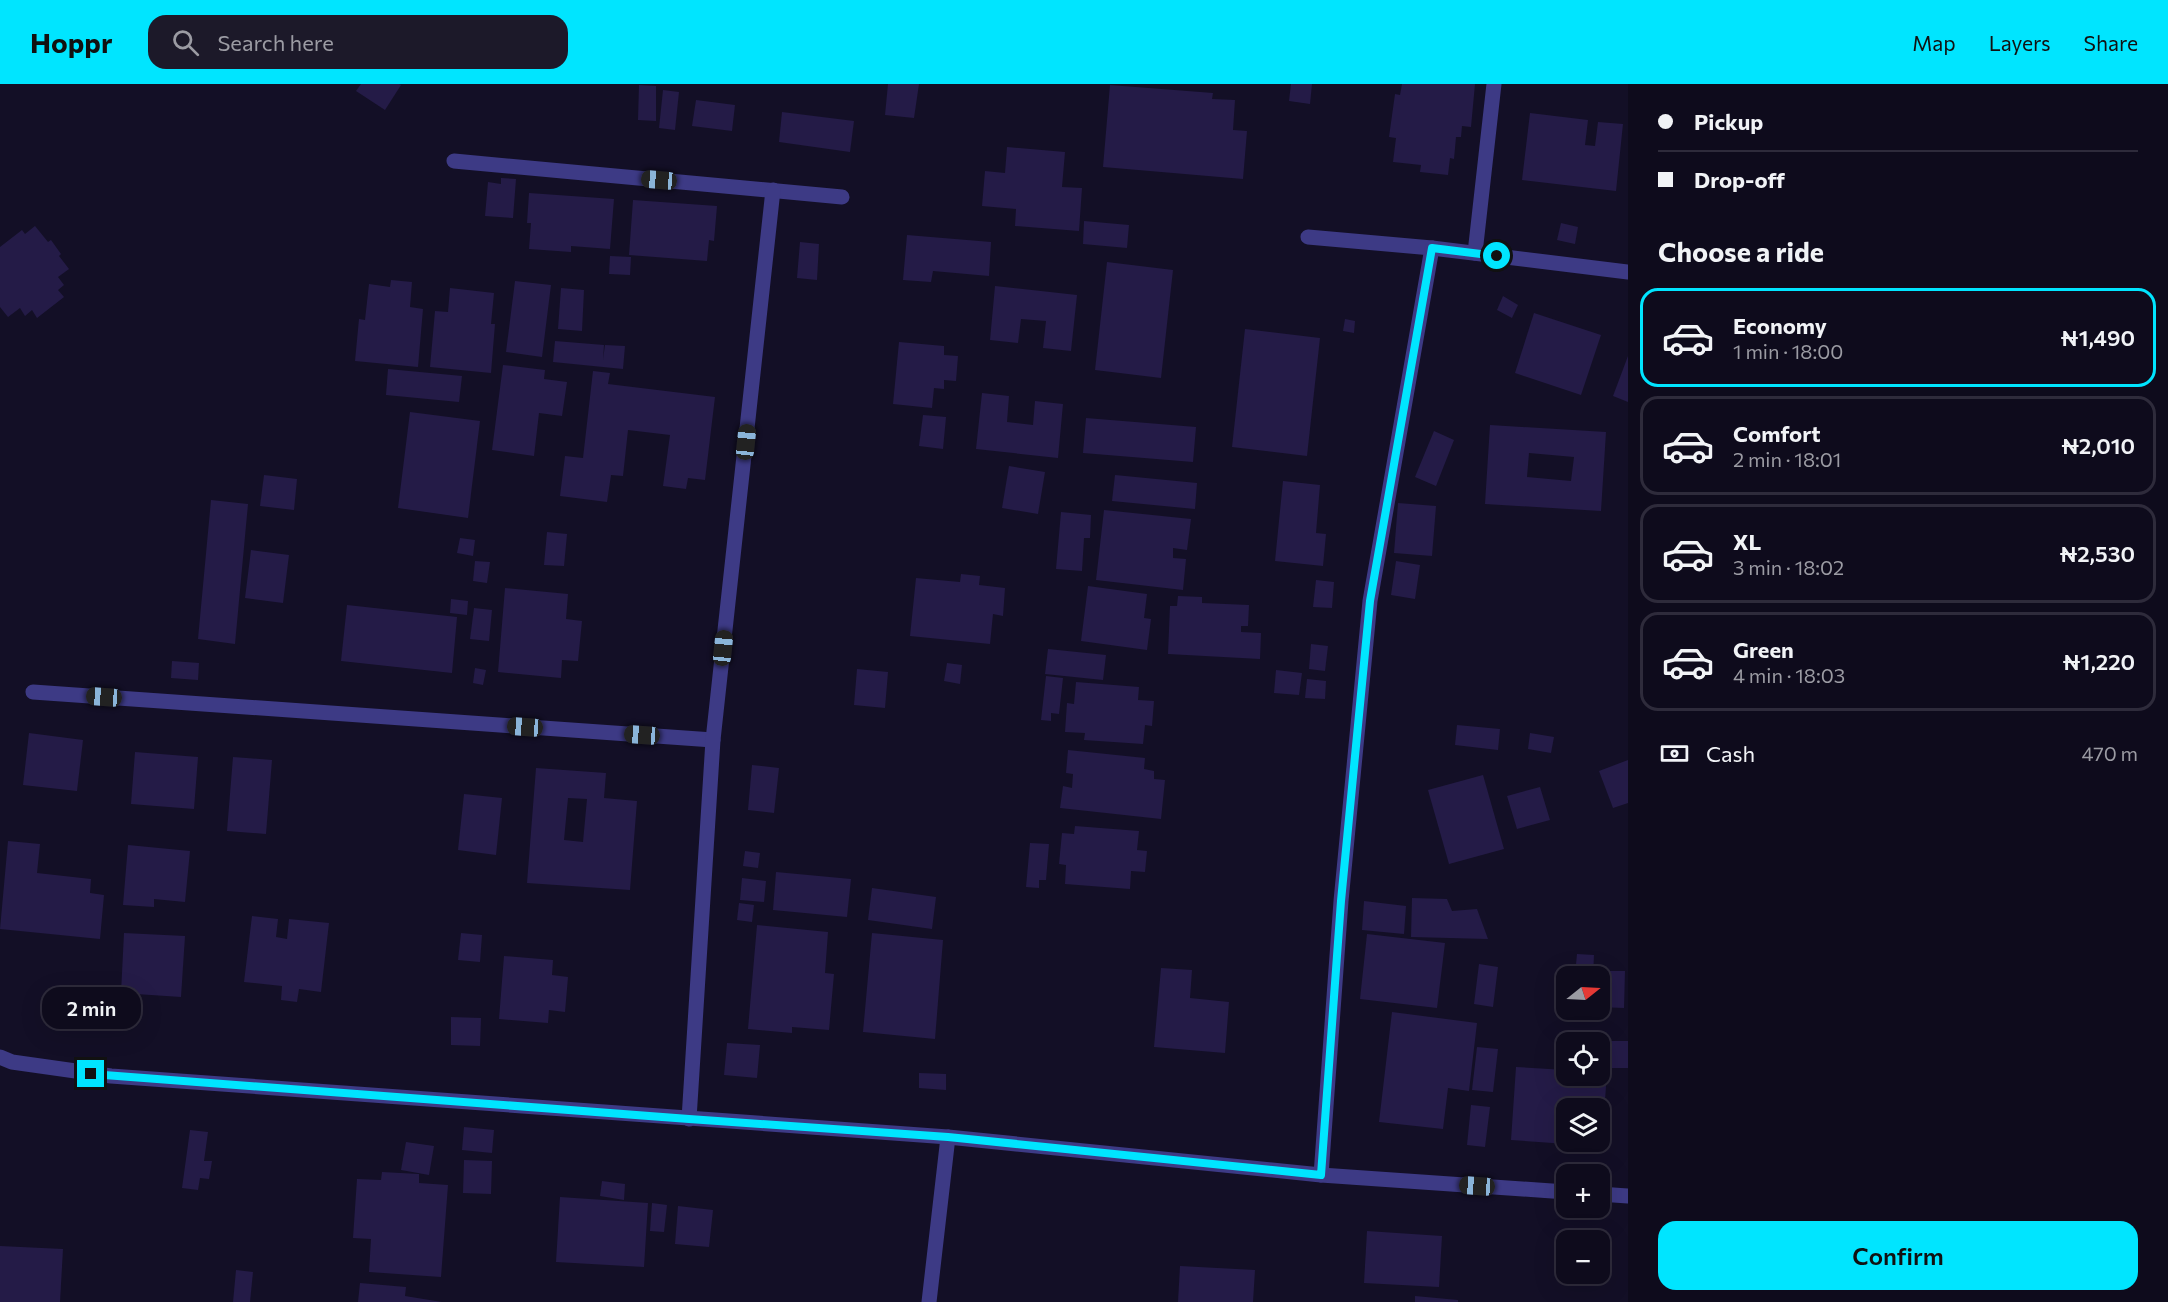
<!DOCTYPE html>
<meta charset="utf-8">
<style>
body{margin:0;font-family:Commissioner,sans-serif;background:#1c1929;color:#f1f3f6;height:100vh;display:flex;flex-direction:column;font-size:22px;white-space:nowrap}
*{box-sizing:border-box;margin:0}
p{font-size:20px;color:#9b9ba3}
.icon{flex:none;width:33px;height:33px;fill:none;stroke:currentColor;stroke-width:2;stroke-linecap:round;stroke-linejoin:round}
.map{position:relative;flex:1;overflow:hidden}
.sheet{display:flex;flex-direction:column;background:#0e0b1c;width:540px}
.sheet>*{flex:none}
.banner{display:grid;align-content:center;height:132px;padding:0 30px;background:#0e0b1c}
.needle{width:39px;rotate:72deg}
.buttons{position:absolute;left:1556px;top:882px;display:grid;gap:12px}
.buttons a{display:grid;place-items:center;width:54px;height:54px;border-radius:12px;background:#0e0b1c;box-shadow:0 6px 24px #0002,0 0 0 2px #2e2b3b;font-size:30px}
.end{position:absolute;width:27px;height:27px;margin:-14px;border:8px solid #00e5ff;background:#111;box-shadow:0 0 0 3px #111}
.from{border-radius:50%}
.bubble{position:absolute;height:42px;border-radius:18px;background:#0e0b1c;box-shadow:0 6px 24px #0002,0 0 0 2px #2e2b3b;font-size:20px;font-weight:600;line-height:42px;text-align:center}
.car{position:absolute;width:18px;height:36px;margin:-18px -9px;border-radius:8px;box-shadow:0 0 4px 2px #0007;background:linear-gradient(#222 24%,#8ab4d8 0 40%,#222 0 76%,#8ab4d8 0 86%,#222 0)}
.banner b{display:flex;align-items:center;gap:21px;height:57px;font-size:22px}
.banner b+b{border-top:2px solid #2e2b3b}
.banner i{width:15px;height:15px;background:#f1f3f6}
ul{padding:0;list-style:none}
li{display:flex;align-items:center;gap:18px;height:99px;margin:0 12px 9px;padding:0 18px;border:3px solid #2e2b3b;border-radius:18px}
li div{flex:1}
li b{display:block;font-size:22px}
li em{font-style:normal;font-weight:600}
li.active{border-color:#00e5ff}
li>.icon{width:54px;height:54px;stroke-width:1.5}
h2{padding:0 30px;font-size:27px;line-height:72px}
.pay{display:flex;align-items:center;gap:15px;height:66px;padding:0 30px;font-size:22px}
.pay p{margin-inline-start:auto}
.cta{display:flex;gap:12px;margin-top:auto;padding:12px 30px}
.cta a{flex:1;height:69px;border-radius:18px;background:#00e5ff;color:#111;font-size:24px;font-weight:600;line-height:69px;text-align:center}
header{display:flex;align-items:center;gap:36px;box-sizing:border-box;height:84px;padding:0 30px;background:#00e5ff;color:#111}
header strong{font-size:28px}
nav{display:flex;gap:33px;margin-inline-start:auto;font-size:21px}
.search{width:420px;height:54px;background:#1c1929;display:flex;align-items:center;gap:15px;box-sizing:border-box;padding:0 21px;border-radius:18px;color:#9b9ba3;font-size:22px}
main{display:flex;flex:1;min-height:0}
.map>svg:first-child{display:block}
.building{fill:#241b47;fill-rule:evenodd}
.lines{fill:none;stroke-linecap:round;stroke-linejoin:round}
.street{stroke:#3d3a85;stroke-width:15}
.route{stroke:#00e5ff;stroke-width:8}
</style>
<header>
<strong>Hoppr</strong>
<div class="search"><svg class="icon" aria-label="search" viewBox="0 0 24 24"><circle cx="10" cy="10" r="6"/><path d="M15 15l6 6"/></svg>Search here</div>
<nav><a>Map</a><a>Layers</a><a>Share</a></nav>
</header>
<main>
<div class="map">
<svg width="1628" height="1218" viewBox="0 0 1628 1218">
<rect width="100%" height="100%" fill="#130f26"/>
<g class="building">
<polygon points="361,0 399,0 401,1 385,26 356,7"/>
<polygon points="888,0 919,0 914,34 885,31"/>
<polygon points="1291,0 1312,0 1310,20 1289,17"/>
<polygon points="1402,0 1475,0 1471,43 1462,42 1461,53 1456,53 1454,75 1450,74 1448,91 1420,88 1421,81 1393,78 1396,54 1389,53 1395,10 1400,11"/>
<polygon points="639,1 656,2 656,37 638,36"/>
<polygon points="1110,1 1213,9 1212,15 1235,16 1233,46 1247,47 1243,95 1103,83"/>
<polygon points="663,6 679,8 675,46 659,44"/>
<polygon points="696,16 735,21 732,47 692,42"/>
<polygon points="782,28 854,37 850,68 779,58"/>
<polygon points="1530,29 1588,36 1585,61 1595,62 1598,38 1623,40 1616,107 1522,96"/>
<polygon points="1007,63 1065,68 1062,103 1082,104 1079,147 1015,142 1016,125 982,122 985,87 1005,89"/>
<polygon points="501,94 516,95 513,134 485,132 488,98 501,100"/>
<polygon points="529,109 614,115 610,165 571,162 571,168 529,165 531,139 527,139"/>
<polygon points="633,116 717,122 714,157 709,156 707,177 629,171"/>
<polygon points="1084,137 1129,141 1127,164 1083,160"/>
<polygon points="1561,139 1578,143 1575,160 1557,156"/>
<polygon points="35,142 48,158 51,156 61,170 59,172 69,185 58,193 64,201 58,206 64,213 37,234 32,226 25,232 20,224 8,233 0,223 0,163 22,146 25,150"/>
<polygon points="907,151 991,158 989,192 933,187 931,198 903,196"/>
<polygon points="800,158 819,160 817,196 797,194"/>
<polygon points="610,172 631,173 630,191 609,190"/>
<polygon points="1107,178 1173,186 1161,294 1095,286"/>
<polygon points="391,196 412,198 410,223 423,225 418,283 355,277 359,235 365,236 369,200 390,203"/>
<polygon points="515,197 551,201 542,273 506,268"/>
<polygon points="995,202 1077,211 1071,267 1043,264 1046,237 1021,235 1018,259 990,256"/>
<polygon points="450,204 494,209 491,240 495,240 491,289 430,283 435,227 448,228"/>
<polygon points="561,204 584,206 582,247 558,245"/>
<polygon points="1503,212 1518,221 1512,234 1497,226"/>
<polygon points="1534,229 1601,251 1581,311 1515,289"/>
<polygon points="1345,235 1355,237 1354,249 1343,247"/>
<polygon points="1245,245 1320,254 1307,372 1232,363"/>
<polygon points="555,257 604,261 603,276 605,261 625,262 623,285 553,278"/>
<polygon points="899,258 944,262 944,271 958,272 956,297 944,296 944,305 934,304 932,324 893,320"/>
<polygon points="1628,272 1628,318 1613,312"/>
<polygon points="503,281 545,286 544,295 567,298 562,332 539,329 534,372 492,366"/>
<polygon points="388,285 462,292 459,318 386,311"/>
<polygon points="593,287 610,289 608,300 715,313 705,396 688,394 686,405 663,402 670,351 628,346 623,392 611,391 607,418 560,412 565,372 583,374"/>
<polygon points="982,309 1009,312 1007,338 1033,341 1035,317 1063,320 1058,374 976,365"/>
<polygon points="410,328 480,337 468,434 398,424"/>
<polygon points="923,331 946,333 943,365 919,362"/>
<polygon points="1086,334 1196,343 1193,378 1083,369"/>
<path d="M1490 341 1606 348 1601 427 1485 420ZM1529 369 1574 373 1571 397 1527 393Z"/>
<polygon points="1434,347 1454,356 1436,402 1415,393"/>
<polygon points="1009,382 1045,388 1038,430 1002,424"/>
<polygon points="264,391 297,395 294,426 260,422"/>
<polygon points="1115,391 1197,399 1195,425 1112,417"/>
<polygon points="1283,397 1320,401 1316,449 1326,450 1323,482 1275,477"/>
<polygon points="211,416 248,420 235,560 198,555"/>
<polygon points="1398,419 1436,422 1432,472 1394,469"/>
<polygon points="1104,426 1191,435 1187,466 1173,464 1173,474 1186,475 1183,506 1096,496"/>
<polygon points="1061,428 1091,431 1090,454 1084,454 1082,487 1056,485"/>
<polygon points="547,448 567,450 564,482 544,481"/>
<polygon points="460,454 475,456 473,472 457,469"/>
<polygon points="251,466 289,471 283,519 245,514"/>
<polygon points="475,477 490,478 487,499 473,497"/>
<polygon points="1396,477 1420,481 1415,515 1391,511"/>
<polygon points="961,490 980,492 979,501 1005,504 1003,532 993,530 990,560 910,552 916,494 960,498"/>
<polygon points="1316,496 1334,498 1332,524 1313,523"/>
<polygon points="1088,502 1147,510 1144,534 1151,535 1147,566 1081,557"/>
<polygon points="505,504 568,510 566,535 582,537 578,577 562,576 561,594 498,588"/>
<polygon points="1178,512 1202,513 1202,519 1249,521 1248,542 1241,542 1241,548 1261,549 1260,575 1168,570 1170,522 1177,522"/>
<polygon points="451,515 468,517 467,531 450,529"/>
<polygon points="347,521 457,533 452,589 341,577"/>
<polygon points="474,524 492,526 489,557 470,555"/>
<polygon points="1311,560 1328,562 1325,587 1309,585"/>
<polygon points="1048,565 1106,571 1103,596 1045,590"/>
<polygon points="172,577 199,579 198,596 171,594"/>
<polygon points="947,579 962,581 960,600 944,597"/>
<polygon points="475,584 486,586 483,601 473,599"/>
<polygon points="857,585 888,588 885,624 854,621"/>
<polygon points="1276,586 1302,589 1299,611 1274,609"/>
<polygon points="1046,592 1063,594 1059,630 1051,629 1051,637 1041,636"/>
<polygon points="1307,595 1326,597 1325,615 1305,614"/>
<polygon points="1076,598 1139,603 1138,616 1154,617 1152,642 1145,641 1143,660 1084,656 1085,649 1065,648 1067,619 1074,620"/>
<polygon points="1457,641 1500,645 1498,666 1455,661"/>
<polygon points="29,649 83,656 77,707 23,701"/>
<polygon points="1530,649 1554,653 1551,669 1528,665"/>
<polygon points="1068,666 1145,674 1144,685 1154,687 1154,695 1165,696 1161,735 1060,724 1063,702 1072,704 1073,690 1066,689"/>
<polygon points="135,668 198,673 194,725 131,720"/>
<polygon points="233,673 272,676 266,750 227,747"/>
<polygon points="1628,676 1628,719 1613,724 1599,687"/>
<polygon points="752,681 779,684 774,729 748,726"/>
<path d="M536 684 606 689 604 714 637 717 630 806 527 799ZM568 714 587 715 583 758 564 756Z"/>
<polygon points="1483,691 1504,765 1449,780 1428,706"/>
<polygon points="1540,703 1550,736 1517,745 1507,712"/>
<polygon points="464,710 502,714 496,771 458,766"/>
<polygon points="1075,742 1139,747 1137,766 1147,767 1145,788 1131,787 1130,805 1065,800 1066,781 1059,780 1062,749 1074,750"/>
<polygon points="8,757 40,760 37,789 91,795 90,809 104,811 100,855 0,845"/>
<polygon points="1030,759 1049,760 1046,796 1039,796 1039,804 1026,803"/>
<polygon points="128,761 190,767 185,818 154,815 154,823 123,821"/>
<polygon points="745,767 760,769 758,784 743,782"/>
<polygon points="776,788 851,795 847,833 773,826"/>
<polygon points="742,794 766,797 764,818 740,816"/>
<polygon points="872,804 936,813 932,845 868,836"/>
<polygon points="1412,814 1447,815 1452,827 1477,825 1488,855 1411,853"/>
<polygon points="1364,817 1406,822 1404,850 1362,846"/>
<polygon points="739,819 754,821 752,838 737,836"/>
<polygon points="252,832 278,835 276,853 287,855 289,835 329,839 321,908 299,905 297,918 281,916 282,902 244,898"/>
<polygon points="757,841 828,848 825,889 834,890 829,946 792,943 792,949 748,945"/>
<polygon points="124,849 185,852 181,913 121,909"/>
<polygon points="461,849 482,851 480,878 458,876"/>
<polygon points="872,849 943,856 935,955 863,948"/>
<polygon points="1367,850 1445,859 1437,924 1360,915"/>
<polygon points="1577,870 1594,871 1593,892 1575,891"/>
<polygon points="504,872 553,876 552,891 568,893 565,928 549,926 548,939 499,935"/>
<polygon points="1479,880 1498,883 1493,923 1474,920"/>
<polygon points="1161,884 1192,886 1190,914 1229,918 1225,969 1154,963"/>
<polygon points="1596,887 1625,887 1624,924 1599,923 1599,892 1596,892"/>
<polygon points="1392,928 1477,939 1469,1007 1448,1004 1443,1045 1379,1038"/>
<polygon points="451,933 481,934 480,962 451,961"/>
<polygon points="1605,957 1628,957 1628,984 1604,984"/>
<polygon points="727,959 760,961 757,994 724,991"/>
<polygon points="1477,963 1498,965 1493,1008 1472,1006"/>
<polygon points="1516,983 1566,986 1566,992 1599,992 1599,989 1607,989 1603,1043 1599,1043 1599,1024 1566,1024 1567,1060 1511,1056"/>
<polygon points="919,989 946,990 946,1006 919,1004"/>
<polygon points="1471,1021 1490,1023 1485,1063 1467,1061"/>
<polygon points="464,1043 494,1046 492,1069 462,1066"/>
<polygon points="190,1046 208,1048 204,1077 212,1077 209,1095 200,1094 198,1106 182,1104"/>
<polygon points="406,1058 434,1062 429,1091 401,1086"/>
<polygon points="464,1076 492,1077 491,1110 463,1109"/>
<polygon points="382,1088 419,1090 419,1099 448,1101 441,1193 369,1188 371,1155 353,1154 357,1095 381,1096"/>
<polygon points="602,1097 625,1100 624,1116 600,1112"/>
<polygon points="560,1113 648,1119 644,1183 556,1178"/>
<polygon points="652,1119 667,1121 664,1148 650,1147"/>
<polygon points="678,1122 713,1126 709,1163 675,1160"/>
<polygon points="1367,1147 1442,1152 1439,1203 1364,1199"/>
<polygon points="0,1162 63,1165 60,1218 0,1218"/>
<polygon points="1180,1182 1255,1186 1253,1218 1178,1218"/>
<polygon points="236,1186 253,1188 250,1218 233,1218"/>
<polygon points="360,1199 406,1203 405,1212 442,1218 358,1218"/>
<polygon points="1415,1212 1458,1216 1458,1218 1415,1218"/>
</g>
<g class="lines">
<g class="street">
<polyline points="454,77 842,113"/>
<polyline points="1308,153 1432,164 1628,188"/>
<polyline points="1475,169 1494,0"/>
<polyline points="33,608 713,656"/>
<polyline points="0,973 12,978 111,992 948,1053 1321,1091 1566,1108"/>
<polyline points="689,1035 713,656 773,106"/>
<polyline points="1321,1091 1341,817 1370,517 1432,164"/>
<polyline points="1599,1110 1628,1112"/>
<polyline points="929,1218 948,1053"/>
</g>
</g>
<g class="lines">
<polyline class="route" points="91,990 689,1035 948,1053 1321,1091 1341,817 1370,517 1432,164 1497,172"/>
</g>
</svg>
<div class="buttons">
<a><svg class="needle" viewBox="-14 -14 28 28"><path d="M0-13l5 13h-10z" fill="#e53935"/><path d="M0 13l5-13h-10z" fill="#9b9ba3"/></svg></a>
<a><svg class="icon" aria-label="locate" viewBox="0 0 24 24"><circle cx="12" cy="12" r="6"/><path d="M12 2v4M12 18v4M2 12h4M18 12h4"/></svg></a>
<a><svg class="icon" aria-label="layers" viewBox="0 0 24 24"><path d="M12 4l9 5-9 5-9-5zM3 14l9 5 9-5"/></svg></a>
<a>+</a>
<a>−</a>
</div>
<i class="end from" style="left:1497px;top:172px"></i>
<i class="end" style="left:91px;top:990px"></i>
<div class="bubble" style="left:42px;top:903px;width:99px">2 min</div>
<i class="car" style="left:659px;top:96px;rotate:275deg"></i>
<i class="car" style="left:746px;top:358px;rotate:6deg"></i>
<i class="car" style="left:723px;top:564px;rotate:6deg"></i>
<i class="car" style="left:104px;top:613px;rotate:274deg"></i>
<i class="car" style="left:525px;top:643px;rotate:274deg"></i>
<i class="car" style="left:642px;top:651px;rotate:274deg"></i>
<i class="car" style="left:1477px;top:1102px;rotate:274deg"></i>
</div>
<section class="sheet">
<div class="banner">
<b><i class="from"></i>Pickup</b>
<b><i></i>Drop-off</b>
</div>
<h2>Choose a ride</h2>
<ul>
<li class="active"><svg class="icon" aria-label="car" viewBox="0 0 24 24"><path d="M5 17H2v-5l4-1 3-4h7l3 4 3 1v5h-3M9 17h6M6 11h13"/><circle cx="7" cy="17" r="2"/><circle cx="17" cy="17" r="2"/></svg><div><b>Economy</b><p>1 min · 18:00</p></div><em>₦1,490</em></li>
<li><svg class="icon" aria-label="car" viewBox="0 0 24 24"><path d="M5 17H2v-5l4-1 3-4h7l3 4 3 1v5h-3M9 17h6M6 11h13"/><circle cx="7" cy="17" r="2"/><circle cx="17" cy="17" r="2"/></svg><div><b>Comfort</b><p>2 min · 18:01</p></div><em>₦2,010</em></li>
<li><svg class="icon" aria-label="car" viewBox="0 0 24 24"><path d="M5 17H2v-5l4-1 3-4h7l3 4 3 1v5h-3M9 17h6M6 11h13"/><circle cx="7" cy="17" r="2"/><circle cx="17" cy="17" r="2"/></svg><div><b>XL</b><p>3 min · 18:02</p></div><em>₦2,530</em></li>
<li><svg class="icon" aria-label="car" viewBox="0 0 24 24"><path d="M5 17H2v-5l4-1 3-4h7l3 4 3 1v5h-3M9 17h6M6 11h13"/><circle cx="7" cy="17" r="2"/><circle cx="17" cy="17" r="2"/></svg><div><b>Green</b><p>4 min · 18:03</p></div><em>₦1,220</em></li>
</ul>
<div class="pay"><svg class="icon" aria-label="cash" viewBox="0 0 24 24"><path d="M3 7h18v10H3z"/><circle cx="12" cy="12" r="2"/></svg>Cash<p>470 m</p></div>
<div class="cta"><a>Confirm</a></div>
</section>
</main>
